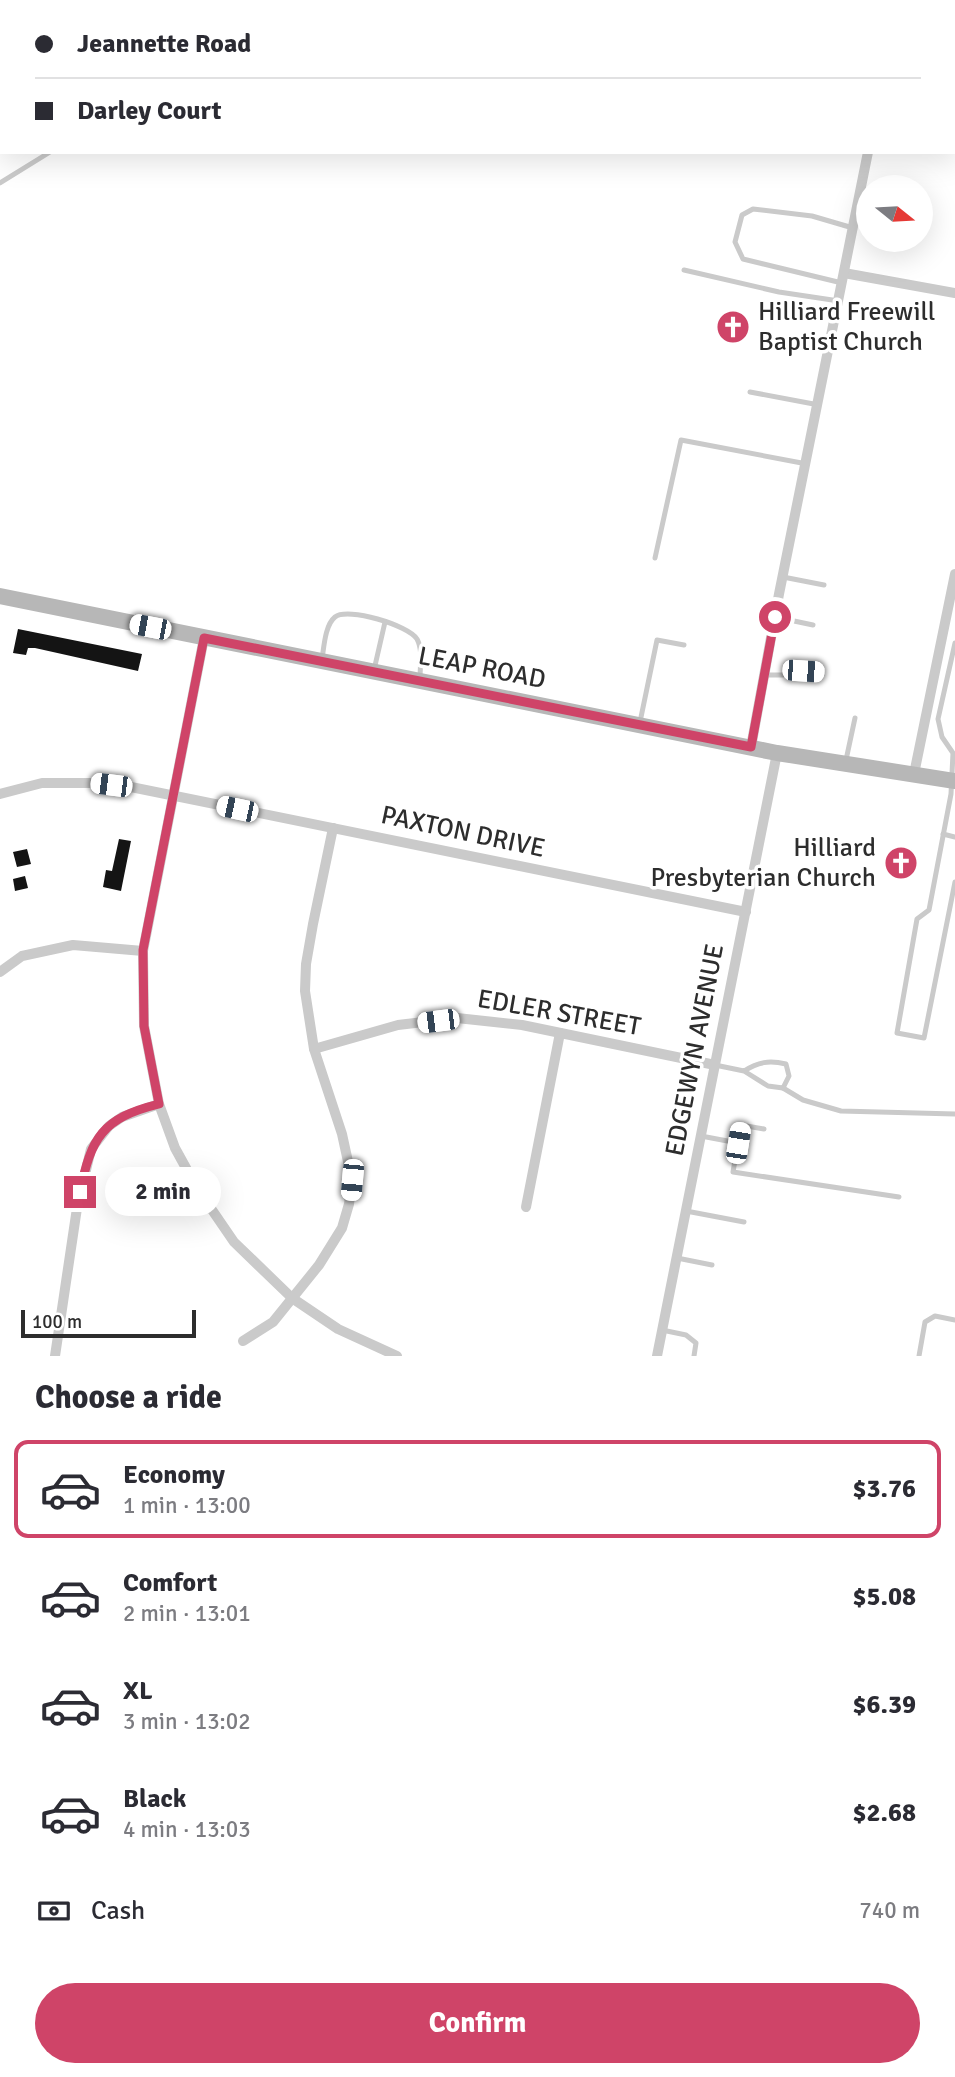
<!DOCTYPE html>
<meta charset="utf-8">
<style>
body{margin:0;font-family:Signika,sans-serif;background:#f7f7f7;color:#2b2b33;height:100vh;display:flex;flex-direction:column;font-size:26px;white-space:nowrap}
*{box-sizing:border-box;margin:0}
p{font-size:23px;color:#7c7c81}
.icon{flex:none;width:38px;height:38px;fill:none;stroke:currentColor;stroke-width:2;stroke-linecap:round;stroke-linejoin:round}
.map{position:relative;height:1356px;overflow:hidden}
.drawer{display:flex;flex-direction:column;background:#fff;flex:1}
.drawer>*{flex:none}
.guide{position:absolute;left:0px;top:0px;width:956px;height:154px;box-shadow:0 7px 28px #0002;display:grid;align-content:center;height:154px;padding:0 35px;background:#fff}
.needle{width:46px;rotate:108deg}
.controls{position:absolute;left:856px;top:175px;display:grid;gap:14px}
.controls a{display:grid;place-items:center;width:77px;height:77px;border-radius:50%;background:#fff;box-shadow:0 7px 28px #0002;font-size:35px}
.scale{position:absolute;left:21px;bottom:18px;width:175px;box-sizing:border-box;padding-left:7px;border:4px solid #2d2d2d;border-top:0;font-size:19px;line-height:24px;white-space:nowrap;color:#2d2d2d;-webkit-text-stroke:5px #fff;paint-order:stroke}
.end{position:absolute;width:32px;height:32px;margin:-16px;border:9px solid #cf4468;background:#fff;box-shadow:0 0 0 4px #fff}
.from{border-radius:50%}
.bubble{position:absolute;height:49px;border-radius:24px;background:#fff;box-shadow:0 7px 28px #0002;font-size:23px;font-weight:700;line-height:49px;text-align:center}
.car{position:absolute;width:21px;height:42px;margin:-21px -10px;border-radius:9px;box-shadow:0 0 5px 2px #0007;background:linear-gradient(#fff 24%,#345 0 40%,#fff 0 76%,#345 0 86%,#fff 0)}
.guide b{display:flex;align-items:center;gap:24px;height:66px;font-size:26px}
.guide b+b{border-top:2px solid #e1e1e2}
.guide i{width:18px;height:18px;background:#2b2b33}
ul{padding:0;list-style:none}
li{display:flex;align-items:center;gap:21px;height:98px;margin:0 14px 10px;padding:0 21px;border:4px solid transparent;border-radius:14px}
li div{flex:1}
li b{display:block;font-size:26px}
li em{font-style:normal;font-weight:700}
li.active{border-color:#cf4468}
li>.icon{width:63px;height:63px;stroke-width:1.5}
h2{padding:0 35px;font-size:32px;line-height:84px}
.pay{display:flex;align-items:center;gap:18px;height:77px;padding:0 35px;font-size:26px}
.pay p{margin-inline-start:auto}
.button{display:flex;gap:14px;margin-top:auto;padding:14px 35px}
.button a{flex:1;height:80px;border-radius:42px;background:#cf4468;color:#fff;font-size:28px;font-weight:700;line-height:80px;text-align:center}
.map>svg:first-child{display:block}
.building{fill:#141414}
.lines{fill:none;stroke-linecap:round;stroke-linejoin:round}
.lane{stroke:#cacaca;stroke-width:5}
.street{stroke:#cacaca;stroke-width:10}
.secondary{stroke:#b7b7b7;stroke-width:16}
.route{stroke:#cf4468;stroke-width:9}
.labels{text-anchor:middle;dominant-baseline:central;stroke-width:7;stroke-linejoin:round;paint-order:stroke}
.poi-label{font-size:26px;fill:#2d2d2d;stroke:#fff;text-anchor:start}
.street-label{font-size:26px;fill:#2d2d2d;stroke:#fff}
</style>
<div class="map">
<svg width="955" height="1356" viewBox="0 0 955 1356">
<rect width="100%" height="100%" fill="#fff"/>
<g class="building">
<polygon points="18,629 142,654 138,671 35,648 28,648 26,655 13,653"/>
<polygon points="119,839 131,841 121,891 103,887 106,870 112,871"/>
<polygon points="27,849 31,864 17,867 13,852"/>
<polygon points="25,876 28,888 15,891 13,879"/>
</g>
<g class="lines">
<g class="lane">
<polyline points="0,183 50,152"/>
<polyline points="684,270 779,292 839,301"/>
<polyline points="842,283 743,259 735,242 742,215 753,209 812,216 853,228"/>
<polyline points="750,392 819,405"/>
<polyline points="655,558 681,440 807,464"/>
<polyline points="783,577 824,585"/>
<polyline points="775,617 813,625"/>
<polyline points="955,643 938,719 942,737 953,753 951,794 929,910 917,919 897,1033 924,1038 955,882"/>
<path d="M322 659C324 647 325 625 335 617 348 607 408 625 417 639 423 650 420 666 420 678"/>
<polyline points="374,670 385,622"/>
<polyline points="763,675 791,675 803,671 818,672"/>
<polyline points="640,722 657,640 684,645"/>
<polyline points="846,760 855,718"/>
<polyline points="943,834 955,837"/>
<path d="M715 1065 744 1071C758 1062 769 1060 786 1064L789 1076 783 1088 768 1086 744 1071"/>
<polyline points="783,1088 803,1100 841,1111 955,1114"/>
<polyline points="701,1136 738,1143 741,1125 764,1129"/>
<polyline points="738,1143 733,1172 899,1197"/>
<polyline points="686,1211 744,1222"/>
<polyline points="677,1258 712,1265"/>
<polyline points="662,1330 686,1335 696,1343 694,1356"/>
<polyline points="919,1356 925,1322 935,1316 955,1320"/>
</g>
<g class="street">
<polyline points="931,0 941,2"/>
<polyline points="899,2 900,0"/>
<polyline points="954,4 955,4"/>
<polyline points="844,273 955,293"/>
<polyline points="204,638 143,951 144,1026 159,1104 175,1148 197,1188 234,1242 292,1298 338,1329 397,1356"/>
<polyline points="751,747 779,594 868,152"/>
<polyline points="914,774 955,574"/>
<polyline points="0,794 42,783 91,783 131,787 746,912"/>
<polyline points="0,972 22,956 73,945 143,951"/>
<polyline points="314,1049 398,1025 457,1018 522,1025 715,1065"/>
<polyline points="526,1207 560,1033"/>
<polyline points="243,1341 273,1322 319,1265 342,1228 349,1204 352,1180 342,1134 314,1049 305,991 306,964 313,924 333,828"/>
<polyline points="55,1356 77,1208 91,1149 109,1126 122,1117 159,1104"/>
<polyline points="657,1356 777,753"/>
</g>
<polyline class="secondary" points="0,596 777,753 955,781"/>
</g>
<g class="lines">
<path class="route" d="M80 1192C91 1138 102 1118 159 1104L144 1026 143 950 204 638 751 747 775 617"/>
</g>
<defs>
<symbol id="church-disc" viewBox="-11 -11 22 22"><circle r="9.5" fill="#cf4468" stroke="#fff"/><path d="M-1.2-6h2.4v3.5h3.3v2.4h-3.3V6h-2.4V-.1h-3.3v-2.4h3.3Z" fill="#fff"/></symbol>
</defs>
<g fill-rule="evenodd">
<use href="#church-disc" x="714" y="308" width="38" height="38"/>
<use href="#church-disc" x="882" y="844" width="38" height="38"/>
</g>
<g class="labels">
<g class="poi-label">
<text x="758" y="312">Hilliard Freewill<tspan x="758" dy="30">Baptist Church</tspan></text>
<text x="876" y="848" text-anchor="end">Hilliard<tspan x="876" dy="30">Presbyterian Church</tspan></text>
</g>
<g class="street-label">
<text transform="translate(482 668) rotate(11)">LEAP ROAD</text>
<text transform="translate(463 832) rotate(12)">PAXTON DRIVE</text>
<text transform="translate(559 1013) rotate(10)">EDLER STREET</text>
<text transform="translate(695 1050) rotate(-79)">EDGEWYN AVENUE</text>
</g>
</g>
</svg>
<div class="controls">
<a><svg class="needle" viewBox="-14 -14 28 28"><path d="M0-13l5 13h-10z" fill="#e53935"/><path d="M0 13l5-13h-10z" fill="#7c7c81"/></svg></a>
</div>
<div class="scale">100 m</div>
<i class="end from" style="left:775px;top:617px"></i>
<i class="end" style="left:80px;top:1192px"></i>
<div class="bubble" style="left:105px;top:1167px;width:116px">2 min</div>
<i class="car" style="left:150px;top:627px;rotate:281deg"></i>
<i class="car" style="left:803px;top:671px;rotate:94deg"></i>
<i class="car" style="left:111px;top:785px;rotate:277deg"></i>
<i class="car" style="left:237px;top:809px;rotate:282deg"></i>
<i class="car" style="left:438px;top:1021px;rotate:263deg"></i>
<i class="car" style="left:738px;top:1143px;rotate:9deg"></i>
<i class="car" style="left:352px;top:1180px;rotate:185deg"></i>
<div class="guide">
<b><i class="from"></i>Jeannette Road</b>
<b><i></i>Darley Court</b>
</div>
</div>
<section class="drawer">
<h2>Choose a ride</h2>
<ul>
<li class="active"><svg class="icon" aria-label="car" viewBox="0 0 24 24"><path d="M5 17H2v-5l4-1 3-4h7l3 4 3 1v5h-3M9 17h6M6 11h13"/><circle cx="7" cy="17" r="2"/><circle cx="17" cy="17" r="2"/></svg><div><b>Economy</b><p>1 min · 13:00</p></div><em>$3.76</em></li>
<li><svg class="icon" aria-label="car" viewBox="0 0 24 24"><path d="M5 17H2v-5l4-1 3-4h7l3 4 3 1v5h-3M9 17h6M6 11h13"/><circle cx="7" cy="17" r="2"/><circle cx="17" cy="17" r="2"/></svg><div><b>Comfort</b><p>2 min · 13:01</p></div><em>$5.08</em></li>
<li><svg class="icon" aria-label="car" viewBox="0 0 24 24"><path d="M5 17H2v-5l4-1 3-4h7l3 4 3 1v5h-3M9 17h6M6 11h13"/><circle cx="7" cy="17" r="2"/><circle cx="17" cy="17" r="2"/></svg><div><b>XL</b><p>3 min · 13:02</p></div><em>$6.39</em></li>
<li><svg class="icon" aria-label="car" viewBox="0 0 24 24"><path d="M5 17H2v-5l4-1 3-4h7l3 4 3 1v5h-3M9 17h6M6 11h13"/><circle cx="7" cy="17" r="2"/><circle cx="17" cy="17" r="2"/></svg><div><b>Black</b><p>4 min · 13:03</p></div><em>$2.68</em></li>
</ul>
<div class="pay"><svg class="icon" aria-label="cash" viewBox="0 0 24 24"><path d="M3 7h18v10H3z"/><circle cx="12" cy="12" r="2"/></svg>Cash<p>740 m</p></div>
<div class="button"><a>Confirm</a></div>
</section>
